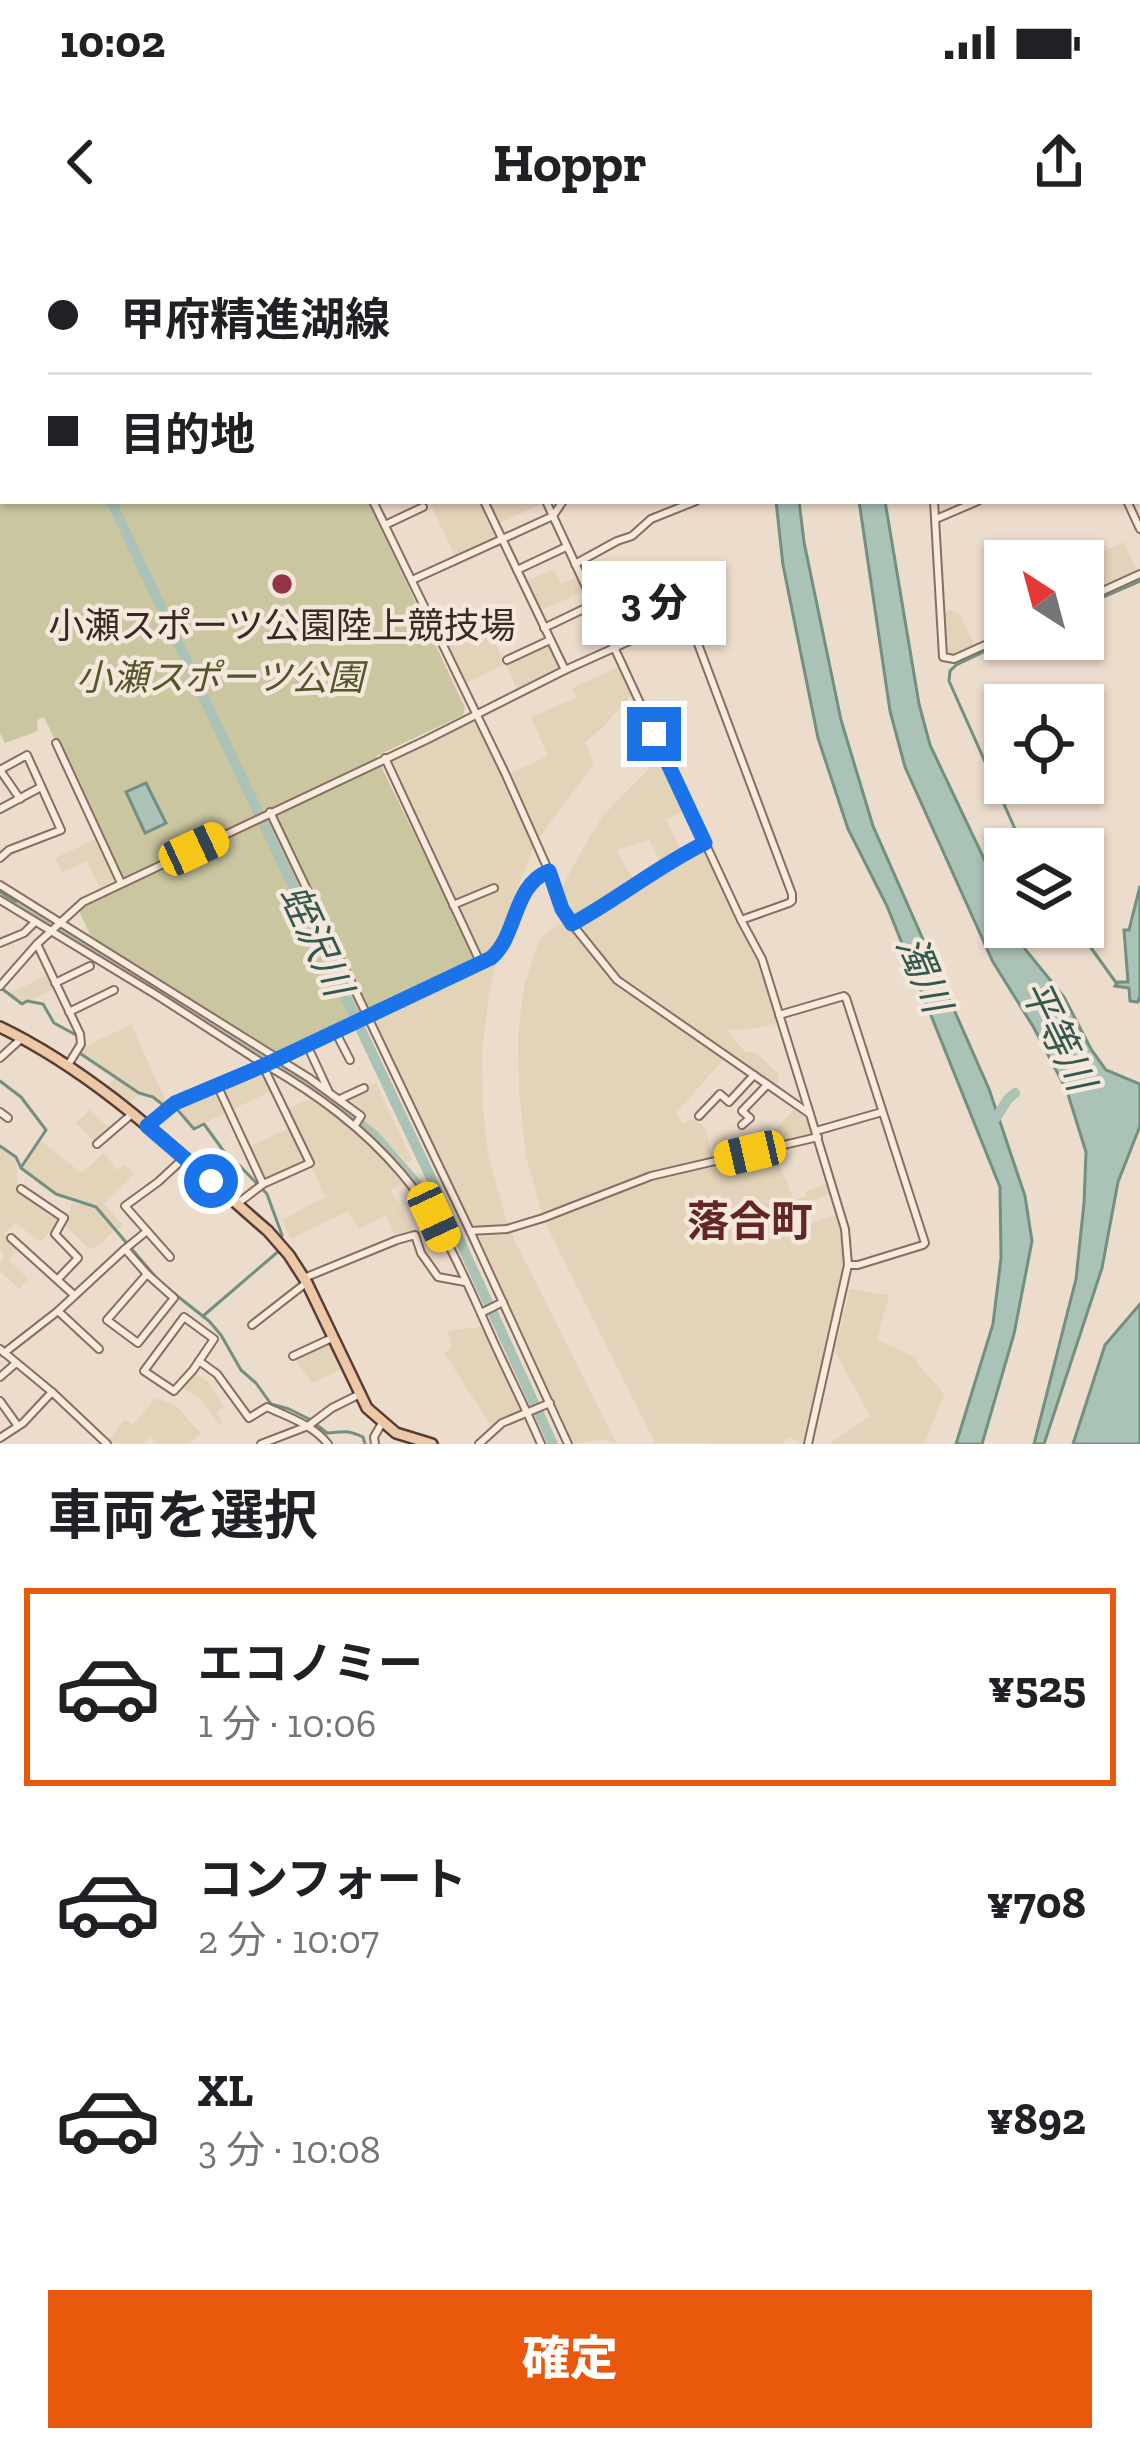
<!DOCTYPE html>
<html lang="ja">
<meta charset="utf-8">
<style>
body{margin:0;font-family:"Zilla Slab","Noto Sans JP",serif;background:#f2f2f2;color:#202124;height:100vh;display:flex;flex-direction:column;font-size:45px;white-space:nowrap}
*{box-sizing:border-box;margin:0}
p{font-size:39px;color:#757577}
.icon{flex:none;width:66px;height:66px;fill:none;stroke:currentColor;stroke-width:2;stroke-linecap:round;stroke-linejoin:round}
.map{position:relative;height:1204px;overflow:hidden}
.sheet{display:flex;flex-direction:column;background:#fff;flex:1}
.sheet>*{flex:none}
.banner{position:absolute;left:0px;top:0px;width:1140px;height:264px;box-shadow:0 3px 9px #0004;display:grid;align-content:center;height:264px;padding:0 48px;background:#fff}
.needle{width:78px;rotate:324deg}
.tools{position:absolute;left:984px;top:300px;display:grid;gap:24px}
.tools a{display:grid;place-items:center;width:120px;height:120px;border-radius:0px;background:#fff;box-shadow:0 3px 9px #0004;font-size:60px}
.end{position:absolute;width:54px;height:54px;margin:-27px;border:15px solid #1a73e8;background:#fff;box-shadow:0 0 0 6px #fff}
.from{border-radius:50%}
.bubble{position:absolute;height:84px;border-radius:0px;background:#fff;box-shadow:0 3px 9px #0004;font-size:39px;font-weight:800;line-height:84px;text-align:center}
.car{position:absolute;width:36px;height:72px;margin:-36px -18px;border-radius:15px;box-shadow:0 0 9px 3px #0007;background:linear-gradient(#f5c518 24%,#345 0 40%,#f5c518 0 76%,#345 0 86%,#f5c518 0)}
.banner b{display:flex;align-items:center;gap:42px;height:114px;font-size:45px}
.banner b+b{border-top:3px solid #e0e0e0}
.banner i{width:30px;height:30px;background:#202124}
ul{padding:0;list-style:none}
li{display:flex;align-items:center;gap:36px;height:198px;margin:0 24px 18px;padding:0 24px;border:6px solid transparent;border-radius:0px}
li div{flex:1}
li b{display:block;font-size:45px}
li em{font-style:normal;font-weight:800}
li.active{border-color:#ea580c}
li>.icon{width:108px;height:108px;stroke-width:1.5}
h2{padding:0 48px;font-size:54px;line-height:144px}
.cta{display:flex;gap:24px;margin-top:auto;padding:24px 48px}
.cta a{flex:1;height:138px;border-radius:0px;background:#ea580c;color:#fff;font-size:48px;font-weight:800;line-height:138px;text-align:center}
.status{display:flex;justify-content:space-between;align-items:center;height:84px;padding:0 60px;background:#fff;direction:ltr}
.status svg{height:33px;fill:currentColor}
header{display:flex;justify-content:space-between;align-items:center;height:156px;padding:0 48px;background:#fff;font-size:54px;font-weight:800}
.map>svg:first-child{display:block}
.farmland{fill:#e2d3b9}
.green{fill:#cac69f}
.water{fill:#abc2b6;stroke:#729082;stroke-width:3}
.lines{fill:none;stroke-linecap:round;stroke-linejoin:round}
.stream{stroke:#729082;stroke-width:3}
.river{stroke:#abc2b6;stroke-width:10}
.minor-casing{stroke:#896d60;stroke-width:10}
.major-casing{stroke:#573d34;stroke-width:14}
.minor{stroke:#f7ebde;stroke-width:6}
.major{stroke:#ecc8a7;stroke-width:9}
.route{stroke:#1a73e8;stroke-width:15}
.poi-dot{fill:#943449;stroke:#f4e7db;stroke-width:4.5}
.labels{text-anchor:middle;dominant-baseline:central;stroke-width:9;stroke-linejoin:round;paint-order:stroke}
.poi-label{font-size:36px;fill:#3a2922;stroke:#f4e7db}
.park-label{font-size:36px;font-style:italic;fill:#54552a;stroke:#f4e7db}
.water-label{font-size:39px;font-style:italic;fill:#33594f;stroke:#f4e7db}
.quarter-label{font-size:42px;font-weight:bold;fill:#642525;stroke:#f4e7db}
</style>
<div class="status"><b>10:02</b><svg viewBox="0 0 49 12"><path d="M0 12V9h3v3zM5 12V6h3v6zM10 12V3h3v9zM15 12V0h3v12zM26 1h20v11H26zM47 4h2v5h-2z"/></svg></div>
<header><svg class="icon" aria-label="back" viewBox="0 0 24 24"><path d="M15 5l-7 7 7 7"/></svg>Hoppr<svg class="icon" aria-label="share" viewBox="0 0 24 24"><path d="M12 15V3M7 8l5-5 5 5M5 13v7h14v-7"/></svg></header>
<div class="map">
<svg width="1140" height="1204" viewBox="0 0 1140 1204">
<rect width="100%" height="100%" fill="#ecdccb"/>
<g class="farmland">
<polygon points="429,261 484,261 503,299 457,320"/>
<polygon points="487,261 542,261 543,263 498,284"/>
<polygon points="1124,302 1137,331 1083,356 1082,321"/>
<polygon points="554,329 561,344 580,336 587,350 537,372 523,343"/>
<polygon points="949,369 961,376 975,406 955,415 947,412 945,407 944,376"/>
<polygon points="484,380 505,424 551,403 565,430 519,453 505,424 462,445 441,402"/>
<polygon points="618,427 631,456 601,489 585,502 594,524 538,599 509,534 548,516 531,477 576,458 573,448"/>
<polygon points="471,481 476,483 534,606 510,667 500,704 495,710 481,718 389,522 391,519"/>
<polygon points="659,518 686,570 666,580 682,611 661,623 649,600 616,610 635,642 608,654 609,660 572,677 561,649 582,610 602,577"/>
<polygon points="98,598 117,639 100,648 87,621 62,632 55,618"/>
<polygon points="705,603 762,719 782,782 758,788 727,790 744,811 757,813 778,834 778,853 617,740 572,684"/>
<polygon points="566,683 610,740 723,820 676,873 683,884 695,878 706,890 713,919 639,936 543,978 526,916 519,851 518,794 524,747 539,700 559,684"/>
<polygon points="497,720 489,754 482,812 483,871 488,915 508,986 476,988 469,983 374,784 378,776"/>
<polygon points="51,733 58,747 22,764 8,754"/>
<polygon points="131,785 167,864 164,866 153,857 139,854 125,868 104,850 115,837 76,812 81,804 86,806"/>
<polygon points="263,829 273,850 204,883 194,888 177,867"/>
<polygon points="376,843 412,920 407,922 340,859"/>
<polygon points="317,856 330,864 408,941 391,950 415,995 397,1000 386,975 359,989 348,971 291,999 282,980 325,957 310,923 263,944 246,908 292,887 285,870"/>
<polygon points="794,869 807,880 812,896 751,910 749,901 762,890 770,895"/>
<polygon points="89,870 112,890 97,904 76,883"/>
<polygon points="40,900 81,933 104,913 117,930 125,925 134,934 104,963 123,986 117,990 97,970 114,991 101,1004 90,1009 65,985 73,962 97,969 96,967 56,954 22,928"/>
<polygon points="0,906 16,917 18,951 58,978 59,982 40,1002 16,983 4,993 19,1008 9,1020 28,1039 19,1049 0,1031 0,1022 5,1016 0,1010"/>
<polygon points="773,910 794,960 806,956 806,951 826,944 830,954 800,965 806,985 836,975 845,1014 844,1036 803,1204 790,1197 782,1204 655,1203 545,982 663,935"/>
<polygon points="511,993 617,1204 603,1199 574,1204 481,1003 480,997"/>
<polygon points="850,1049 889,1055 877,1100 916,1118 918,1124 944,1154 924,1204 829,1204 870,1176 835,1111"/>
<polygon points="486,1086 528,1173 494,1190 444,1113 452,1107 448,1091"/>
<polygon points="332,1098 347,1126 312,1143 293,1116"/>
<polygon points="194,1132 207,1141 224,1166 216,1173 222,1182 220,1185 199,1157 180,1147"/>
<polygon points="156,1158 175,1165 201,1193 188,1204 157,1204 151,1196 143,1204 106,1203 125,1180 133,1185"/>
</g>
<polygon class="green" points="3,112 3,261 368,261 465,468 463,475 376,516 476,720 277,819 164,743 94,703 78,669 124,643 44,477 37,480 38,491 5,503 0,493 0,114"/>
<g class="water">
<polygon points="776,261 799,261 804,302 841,480 873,586 989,849 1025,956 1032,1001 1014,1094 982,1204 956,1204 993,1084 1001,1018 1000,947 887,666 848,589 818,498 783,325"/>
<polygon points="859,261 885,261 919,464 930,505 1005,663 1005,687 1015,687 1025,709 1064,757 1091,809 1106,830 1140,844 1140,886 1118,942 1102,1028 1044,1204 1034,1204 1076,1039 1084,963 1086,912 1067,851 1034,788 993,722 905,527 890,471"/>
<polygon points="146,543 166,583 145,593 126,552"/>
<polygon points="1140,646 1140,756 1138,762 1130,761 1129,748 1115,746 1118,742 1128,742 1124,690 1129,690"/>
<polygon points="1140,1064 1140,1204 1073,1204 1105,1105"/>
</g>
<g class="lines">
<g class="stream">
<polyline points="1083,366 1140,341"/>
<polyline points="1011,399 956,425 950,431 949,441 1024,609"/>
<polyline points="0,652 21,665 17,667"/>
<polyline points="1076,687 1117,744"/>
<polyline points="1,748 22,764 27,761 43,764 54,783 78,796"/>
<polyline points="78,812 139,853 153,857 163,865 169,860 194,889 204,884 230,920 239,925 267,954 282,995 281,1000"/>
<polyline points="0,841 21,857 46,890 22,926"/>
<polyline points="0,906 16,917 21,928 56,954 96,967 159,1041"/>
<polyline points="166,1047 209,1081 221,1095 241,1130 256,1143 271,1164 289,1169 309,1179"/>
<polyline points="203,1076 280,1010"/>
<path d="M317 1185 327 1193C344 1192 346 1189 363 1197L365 1204"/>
</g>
<g class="river">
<polyline points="0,27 3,34"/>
<polyline points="111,261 431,938 553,1204"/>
<polyline points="21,665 275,822 326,857 375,896 423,951 447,984"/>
<polyline points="992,884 1008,859 1015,853"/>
</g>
<defs>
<g id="minor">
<polyline points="251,0 253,3"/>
<polyline points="363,0 364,3"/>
<polyline points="421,0 423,3"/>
<polyline points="457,0 458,3"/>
<polyline points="490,0 491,3"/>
<polyline points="539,0 545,3"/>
<polyline points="666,0 667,3"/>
<polyline points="878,0 879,3"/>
<polyline points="1009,0 1010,3"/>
<polyline points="1119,0 1120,3"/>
<polyline points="101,3 107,0"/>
<polyline points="222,3 229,0"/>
<polyline points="377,3 383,0"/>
<polyline points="568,3 572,0"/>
<polyline points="1072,3 1078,0"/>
<polyline points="1137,39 1140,46"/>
<polyline points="0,108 3,106"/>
<polyline points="1137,197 1140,195"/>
<polyline points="373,261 505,533 555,645 562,669 572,684 617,740 810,874 845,989 848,1025 808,1204"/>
<polyline points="484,261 565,430"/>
<polyline points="546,261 741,680"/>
<polyline points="934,261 943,417 954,419 1005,396"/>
<polyline points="1127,261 1140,289"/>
<polyline points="936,279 978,261"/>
<polyline points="385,285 423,267"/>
<polyline points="575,324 617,301 632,296 651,279 696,261"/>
<polyline points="517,330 566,307"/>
<polyline points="412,340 553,276 563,261"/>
<polyline points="1083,360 1140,334"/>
<polyline points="544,388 594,364"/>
<polyline points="507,420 550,400"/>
<polyline points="56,503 121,643"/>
<polyline points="385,518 481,724"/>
<polyline points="0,530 27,515 61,590 9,610 0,618"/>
<polyline points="0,530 20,559"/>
<polyline points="0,569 41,547"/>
<polyline points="270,572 470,991 568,1204"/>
<polyline points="0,645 309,838 361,876 355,885"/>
<polyline points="0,660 158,756 265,825"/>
<polyline points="453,665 494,648"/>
<path d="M572 684C618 659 658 626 705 603"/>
<polyline points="0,703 24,693 35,682"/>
<polyline points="37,704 80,794 81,804 68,825"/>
<polyline points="55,743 90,726"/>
<polyline points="0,746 37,704 83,662 426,500 565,430 683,377 689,380 792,654 792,661 789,663 741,680 762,719 810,874"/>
<polyline points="69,772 114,750"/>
<polyline points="779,775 844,756 846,758 925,1003 923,1005 858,1025 848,1025"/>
<polyline points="335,791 350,820"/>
<polyline points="307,805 328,850"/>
<polyline points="0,818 22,798"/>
<path d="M266 825C318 855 363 888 402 934 440 978 463 1034 487 1087 504 1126 524 1164 541 1204"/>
<polyline points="217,845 263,944"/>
<polyline points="340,859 364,848"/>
<polyline points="0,872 8,878"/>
<polyline points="699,876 720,854 729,862 754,835"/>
<polyline points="742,885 750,878 742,871 767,845"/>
<path d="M147 886 174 863 265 825 491 718C519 695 512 645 549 631"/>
<polyline points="816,891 882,872"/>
<polyline points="97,904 132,874"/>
<polyline points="21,949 64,978 55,994 78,1018 58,1039"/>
<polyline points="237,964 263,944 310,923 263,826"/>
<polyline points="147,991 125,966 158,942 184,918"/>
<polyline points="470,991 507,989 543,978 651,936 818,897"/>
<polyline points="11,998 74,1055"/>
<polyline points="125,1009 147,991 170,1017"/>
<polyline points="304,1038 397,1000 415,995 421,1013 438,1037 465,1042"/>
<polyline points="58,1071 99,1109"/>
<polyline points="481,1073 503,1062"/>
<polygon points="184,1077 214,1099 193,1130 174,1151 144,1131"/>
<polyline points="252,1085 306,1043"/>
<polyline points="0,1109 52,1152 107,1204"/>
<polyline points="4,1113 58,1071 125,1009 147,1034 174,1058 138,1103 107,1080 147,1034"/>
<polyline points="293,1116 332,1098"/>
<path d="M199 1121 217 1134 249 1178 267 1167C288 1177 312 1184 328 1204"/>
<polyline points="0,1137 15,1124"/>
<polyline points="0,1161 18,1186"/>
<polyline points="0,1198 23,1183 52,1152"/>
<polyline points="261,1204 308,1186 332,1168 360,1154"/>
<polyline points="375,1204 374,1197 382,1183"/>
<polyline points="479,1204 502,1183 550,1163"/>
</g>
<g id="major">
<polyline points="0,65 3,71"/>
<path d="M0 787C102 836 183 918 268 991L289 1015 307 1043 367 1168 396 1193 432 1204"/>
</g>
</defs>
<use href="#minor" class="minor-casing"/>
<use href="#major" class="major-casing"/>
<use href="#minor" class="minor"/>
<use href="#major" class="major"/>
</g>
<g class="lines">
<path class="route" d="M211 941 147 886 175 863 265 825 491 718C518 695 512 646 549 631L562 669 572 684C618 659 658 626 705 603L654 494"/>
</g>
<circle class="poi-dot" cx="282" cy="344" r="12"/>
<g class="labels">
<g class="poi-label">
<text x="282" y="385">小瀬スポーツ公園陸上競技場</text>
</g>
<g class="park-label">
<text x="220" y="437">小瀬スポーツ公園</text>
</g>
<g class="water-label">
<text transform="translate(316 700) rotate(65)">蛭沢川</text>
<text transform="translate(924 734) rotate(67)">濁川</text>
<text transform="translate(1058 795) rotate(64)">平等川</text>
</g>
<g class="quarter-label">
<text x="750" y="981">落合町</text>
</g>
</g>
</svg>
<div class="tools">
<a><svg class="needle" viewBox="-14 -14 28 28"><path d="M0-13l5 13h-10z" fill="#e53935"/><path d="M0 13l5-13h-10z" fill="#757577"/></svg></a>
<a><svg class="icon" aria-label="locate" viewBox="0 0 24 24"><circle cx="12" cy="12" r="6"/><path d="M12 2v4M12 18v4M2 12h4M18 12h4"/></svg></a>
<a><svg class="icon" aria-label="layers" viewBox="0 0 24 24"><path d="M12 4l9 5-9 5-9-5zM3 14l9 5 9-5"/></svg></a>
</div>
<i class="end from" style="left:211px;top:941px"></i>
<i class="end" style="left:654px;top:494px"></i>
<div class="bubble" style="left:582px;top:321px;width:144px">3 分</div>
<i class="car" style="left:194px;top:609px;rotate:65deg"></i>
<i class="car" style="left:750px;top:913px;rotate:257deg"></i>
<i class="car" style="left:434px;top:977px;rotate:155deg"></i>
<div class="banner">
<b><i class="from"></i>甲府精進湖線</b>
<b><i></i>目的地</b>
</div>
</div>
<section class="sheet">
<h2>車両を選択</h2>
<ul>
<li class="active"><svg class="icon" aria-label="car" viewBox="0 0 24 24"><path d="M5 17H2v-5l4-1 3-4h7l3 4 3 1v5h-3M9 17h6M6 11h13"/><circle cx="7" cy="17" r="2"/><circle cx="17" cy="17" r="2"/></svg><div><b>エコノミー</b><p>1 分 · 10:06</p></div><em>¥525</em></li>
<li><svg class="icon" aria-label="car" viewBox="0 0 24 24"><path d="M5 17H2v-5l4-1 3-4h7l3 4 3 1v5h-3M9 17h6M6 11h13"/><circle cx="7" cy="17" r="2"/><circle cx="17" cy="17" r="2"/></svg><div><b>コンフォート</b><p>2 分 · 10:07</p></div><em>¥708</em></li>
<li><svg class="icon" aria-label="car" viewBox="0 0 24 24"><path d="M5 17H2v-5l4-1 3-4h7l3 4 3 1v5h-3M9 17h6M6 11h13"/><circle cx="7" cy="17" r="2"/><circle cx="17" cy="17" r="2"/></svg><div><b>XL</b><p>3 分 · 10:08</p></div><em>¥892</em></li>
</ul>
<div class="cta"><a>確定</a></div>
</section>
